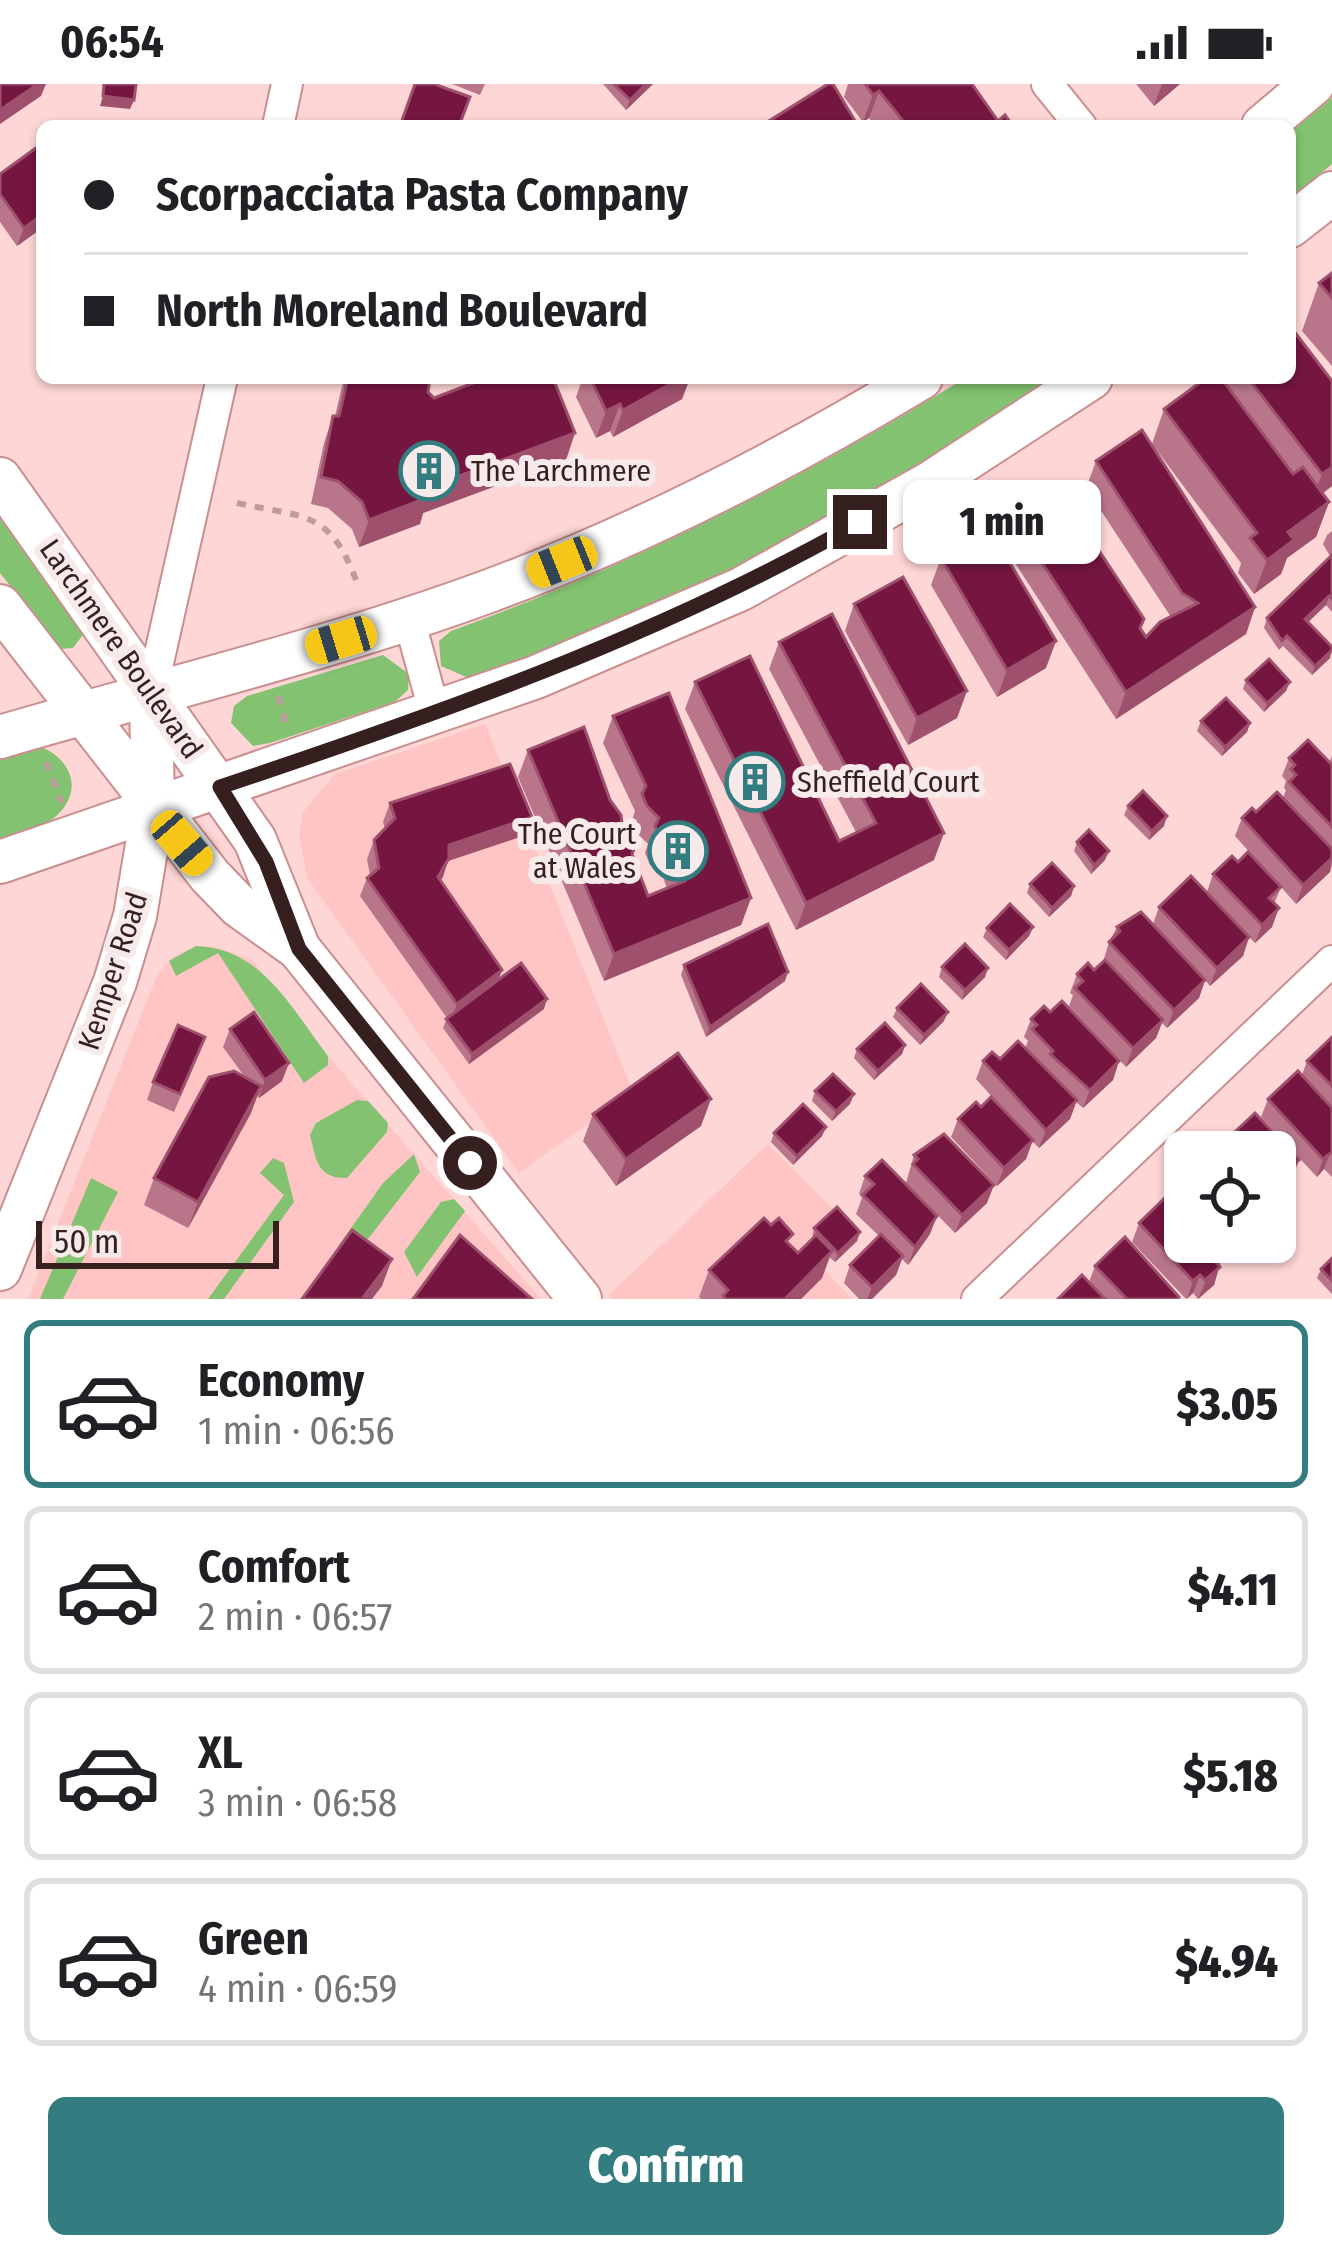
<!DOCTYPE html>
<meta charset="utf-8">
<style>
body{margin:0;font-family:"Fira Sans Condensed",sans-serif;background:#f6f6f6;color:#202124;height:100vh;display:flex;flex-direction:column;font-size:45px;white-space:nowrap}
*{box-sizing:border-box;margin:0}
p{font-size:39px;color:#757577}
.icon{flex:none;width:66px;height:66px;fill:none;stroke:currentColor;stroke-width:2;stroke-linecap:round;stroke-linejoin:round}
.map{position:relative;height:1215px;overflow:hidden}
.sheet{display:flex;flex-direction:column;background:#fff;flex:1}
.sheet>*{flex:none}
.banner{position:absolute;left:36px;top:36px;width:1260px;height:264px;border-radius:18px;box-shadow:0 3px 9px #0004;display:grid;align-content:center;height:264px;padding:0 48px;background:#fff}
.controls{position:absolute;left:1164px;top:1047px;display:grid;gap:24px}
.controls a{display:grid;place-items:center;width:132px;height:132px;border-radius:18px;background:#fff;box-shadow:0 3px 9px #0004;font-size:60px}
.scale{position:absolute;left:36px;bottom:30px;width:243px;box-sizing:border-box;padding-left:12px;border:6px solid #361f1f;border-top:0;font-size:33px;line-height:42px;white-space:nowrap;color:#361f1f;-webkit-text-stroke:9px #f7eaea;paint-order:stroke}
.end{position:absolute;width:54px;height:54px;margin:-27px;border:15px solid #361f1f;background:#fff;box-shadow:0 0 0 6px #fff}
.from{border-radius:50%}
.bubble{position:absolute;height:84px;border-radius:18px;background:#fff;box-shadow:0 3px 9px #0004;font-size:39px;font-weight:800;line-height:84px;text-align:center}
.car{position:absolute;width:36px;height:72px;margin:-36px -18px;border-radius:15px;box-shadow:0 0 9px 3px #0007;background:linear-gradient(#f5c518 24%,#345 0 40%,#f5c518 0 76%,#345 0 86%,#f5c518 0)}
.banner b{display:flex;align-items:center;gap:42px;height:114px;font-size:45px}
.banner b+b{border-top:3px solid #e0e0e0}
.banner i{width:30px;height:30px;background:#202124}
ul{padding:21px 0 0;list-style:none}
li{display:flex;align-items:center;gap:36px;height:168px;margin:0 24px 18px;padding:0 24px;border:6px solid #e0e0e0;border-radius:18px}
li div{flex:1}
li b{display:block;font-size:45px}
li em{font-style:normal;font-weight:800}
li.current{border-color:#337c7f}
li>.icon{width:108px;height:108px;stroke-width:1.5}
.primary-button{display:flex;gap:24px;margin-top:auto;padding:24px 48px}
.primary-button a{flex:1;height:138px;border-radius:18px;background:#337c7f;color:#fff;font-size:48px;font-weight:800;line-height:138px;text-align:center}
.status{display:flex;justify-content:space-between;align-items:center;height:84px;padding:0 60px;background:#fff;direction:ltr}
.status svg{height:33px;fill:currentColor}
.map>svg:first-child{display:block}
.built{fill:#ffc5c5}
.green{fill:#83c271}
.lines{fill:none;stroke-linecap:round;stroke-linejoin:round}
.street-casing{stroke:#ca8e8e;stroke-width:34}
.secondary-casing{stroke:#ca8e8e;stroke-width:46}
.path{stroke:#be9c9b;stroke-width:6;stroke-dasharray:9 9;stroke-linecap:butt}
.street{stroke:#fff;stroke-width:30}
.secondary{stroke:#fff;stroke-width:42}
.wall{fill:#b9768a}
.shaded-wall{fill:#9e506d}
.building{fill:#751640;stroke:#9e506d;stroke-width:3}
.route{stroke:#361f1f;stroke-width:15}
.labels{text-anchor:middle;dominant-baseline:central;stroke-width:12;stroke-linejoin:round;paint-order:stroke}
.poi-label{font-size:30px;fill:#361f1f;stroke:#f7eaea;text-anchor:start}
.street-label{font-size:30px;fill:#361f1f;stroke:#f7eaea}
</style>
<div class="status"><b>06:54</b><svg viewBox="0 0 49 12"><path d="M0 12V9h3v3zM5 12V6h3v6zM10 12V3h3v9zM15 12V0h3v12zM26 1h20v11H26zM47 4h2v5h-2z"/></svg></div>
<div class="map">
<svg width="1332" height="1215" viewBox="0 0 1332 1215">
<rect width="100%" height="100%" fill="#fdd6d5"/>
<g class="built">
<polygon points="485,640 633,1008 519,1089 307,794 299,750 303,728 335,690"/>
<polygon points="196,862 217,863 252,876 328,972 541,1215 28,1215 158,889 174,872"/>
<polygon points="768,1060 835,1127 802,1162 852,1215 612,1215 609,1211"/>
</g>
<g class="green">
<polygon points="1332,14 1332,80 1290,115 1290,49"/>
<path d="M965 294H1058L906 392 783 459 664 518 473 596 441 582 439 557 451 547C633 481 800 396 965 294Z"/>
<polygon points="0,420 85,548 73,564 60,565 0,489"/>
<polygon points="383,571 409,590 408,606 395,618 270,659 253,662 231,639 234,622 247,612"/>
<path d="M28 659C66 666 90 704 54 734 41 745 17 750 0 756V668Z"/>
<path d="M196 862C262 864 291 924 328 972V981L304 999 218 869 176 892 169 877Z"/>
<path d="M357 1016 368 1017 388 1039 387 1048 347 1094C317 1095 316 1075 310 1051L316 1039Z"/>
<polygon points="414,1070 420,1088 354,1173 339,1161 383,1099"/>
<polygon points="273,1074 284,1079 294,1118 224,1215 208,1215 284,1111 260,1089"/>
<polygon points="91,1094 118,1108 63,1215 40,1215"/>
<polygon points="454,1115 465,1127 417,1193 404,1168 441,1118"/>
</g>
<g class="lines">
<defs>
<g id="street">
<polyline points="1047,0 1081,42"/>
<polyline points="278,42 287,0"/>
<polyline points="409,535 435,630"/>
<polyline points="151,610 222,294"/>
<polyline points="977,1215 1332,877"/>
</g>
<g id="secondary">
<polyline points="1263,42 1313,0"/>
<polyline points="1290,142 1332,109"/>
<polyline points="0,395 255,756 299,865"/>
<polyline points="0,522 210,792 239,822 299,865 580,1215"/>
<path d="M0 653C163 605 329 566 489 507 641 451 782 378 921 294"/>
<polyline points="0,778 536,593 741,505 930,399 1091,294"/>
<polyline points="0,1185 115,898 135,832 153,725 151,610"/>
</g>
</defs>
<use href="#street" class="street-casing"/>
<use href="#secondary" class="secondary-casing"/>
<g class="path">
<path d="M237 419C304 434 329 425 356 496"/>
<polyline points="278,612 286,640"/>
<polyline points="46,678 62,719"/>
</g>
<use href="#street" class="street"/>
<use href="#secondary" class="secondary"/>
</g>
<g class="wall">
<polygon points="452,0 485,0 480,11"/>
<polygon points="603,0 653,0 626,26"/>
<polygon points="848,0 972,0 998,37 1013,42 876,42 869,34 863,38 844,13"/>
<polygon points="1136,0 1180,0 1154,22"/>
<polygon points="42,73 42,144 17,162 0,138 0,90"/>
<polygon points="1332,189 1332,282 1302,247 1319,199"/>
<polygon points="344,294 430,294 428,308 434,314 472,300 475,294 553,294 566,376 423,429 420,440 359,463 352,445 328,424 311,420 324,359 333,332 335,332"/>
<polygon points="578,294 690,294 682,315 613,353 610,347 596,354 576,313 581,299"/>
<polygon points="1228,294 1290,294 1332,297 1332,402 1322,410 1329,418 1316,453 1287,474 1281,490 1254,510 1238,489 1241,479 1152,360 1164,325 1225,300"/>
<polygon points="1096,377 1255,523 1246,550 1116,635 1002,459 1012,432 1140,545 1146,553 1171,533 1086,404"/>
<polygon points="1332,447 1332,528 1326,521 1308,538 1330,574 1312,591 1283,562 1279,566 1264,544 1267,534 1330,472 1323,460 1327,451"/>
<polygon points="941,474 1046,584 997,613 931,501"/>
<polygon points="854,520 957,634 908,661 845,547"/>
<polygon points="779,558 934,776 796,846 685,625 695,598 839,757 856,748 769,585"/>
<polygon points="1246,596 1286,607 1264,628 1243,605"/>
<polygon points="613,632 751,814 741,841 604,897 518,693 528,666 610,716 648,812 667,804 659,783 650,781 645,769 648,760 637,749 632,736 635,727 603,659"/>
<polygon points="1201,637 1250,639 1247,648 1222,672 1197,647"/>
<polygon points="1332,672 1332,781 1330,788 1296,820 1281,803 1274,820 1272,843 1255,859 1249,853 1243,872 1210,902 1205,896 1199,914 1167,944 1162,939 1156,954 1126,983 1069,922 1073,911 1070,909 1077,890 1094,886 1103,878 1109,858 1117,843 1153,840 1159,823 1207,808 1213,790 1238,778 1280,802 1235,752 1242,734 1256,728 1283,714 1286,706 1284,704 1286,697 1282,692 1289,674 1329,679"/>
<polygon points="390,719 526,751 448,777 440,797 499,895 544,925 469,980 443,944 447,934 360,812 367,794 370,791 367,775 374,756 385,744 383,738"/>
<polygon points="1128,722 1164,742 1149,756 1124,731"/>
<polygon points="1077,758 1105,776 1091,790 1074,767"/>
<polygon points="1030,800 1074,802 1071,812 1049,833 1027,809"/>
<polygon points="1033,843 1029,852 1006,876 983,853 987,844"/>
<polygon points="684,881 785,897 706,953 681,891"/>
<polygon points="942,883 985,893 962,916 939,893"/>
<polygon points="897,924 944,937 920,961 893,933"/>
<polygon points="1050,928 1119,977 1113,996 1083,1024 1076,1018 1070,1035 1039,1064 1032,1057 1026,1075 997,1102 951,1053 958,1035 981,1023 1012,1035 976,995 983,977 1000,975 1025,964 1028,957 1024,953 1031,935"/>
<polygon points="230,945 282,997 259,1014 257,1012 251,1029 188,1144 144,1121 154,1094 244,992 223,963"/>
<polygon points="1332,953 1332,1093 1324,1085 1317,1093 1261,1033 1268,1015 1302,991 1307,977"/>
<polygon points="905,961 902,970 874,996 854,974 857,965"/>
<polygon points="198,972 174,1028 147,1016 153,998"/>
<polygon points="815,1007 850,1020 832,1037 812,1017"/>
<polygon points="593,1030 701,1042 616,1102 583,1057"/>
<polygon points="826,1043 822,1052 793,1081 771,1058 774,1049"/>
<polygon points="914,1071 987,1119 955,1149 906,1099"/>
<polygon points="865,1092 930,1150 908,1181 902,1175 896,1191 872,1215 859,1215 844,1199 850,1181 879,1152 856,1130 862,1114 859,1110"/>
<polygon points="1185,1098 1185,1124 1178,1116"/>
<polygon points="1139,1139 1223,1169 1214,1201 1198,1215 1193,1209 1186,1215 1132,1158"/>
<polygon points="814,1144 857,1157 835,1178 829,1173 822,1194 801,1215 701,1215 699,1213 709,1186 790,1160 798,1169 812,1155"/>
<polygon points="1216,1158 1267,1158 1247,1178 1238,1168 1231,1175"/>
<polygon points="1332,1174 1332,1210 1317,1194 1321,1185"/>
<polygon points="1095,1182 1178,1215 1058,1215 1089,1198"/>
</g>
<g class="shaded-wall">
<polygon points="38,0 46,0 41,12 0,40 0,26"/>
<polygon points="646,0 653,0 626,26 630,16"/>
<polygon points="1162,0 1180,0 1154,22"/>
<polygon points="879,7 869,34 863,38 873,11"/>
<polygon points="103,12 134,16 130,25 100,22"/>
<polygon points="42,131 42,144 17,162 24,144"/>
<polygon points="681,294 690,294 682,315 613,353 623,326"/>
<polygon points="620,320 610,347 596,354 606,327"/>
<polygon points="575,349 566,376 423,429 420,440 359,463 369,436 427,404"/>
<polygon points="1332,383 1332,402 1312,417 1322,390"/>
<polygon points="1329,418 1316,453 1287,474 1281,490 1254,510 1267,476 1288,448"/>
<polygon points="1329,512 1326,521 1301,545 1305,535"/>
<polygon points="1255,523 1246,550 1116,635 1126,608"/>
<polygon points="1056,557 1046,584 997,613 1007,586"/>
<polygon points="1332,566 1330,574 1312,591 1315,582"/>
<polygon points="1290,598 1286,607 1264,628 1267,619"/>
<polygon points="967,607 957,634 908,661 917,634"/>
<polygon points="1250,639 1247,648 1222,672 1225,663"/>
<polygon points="1167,732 1164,742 1149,756 1152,747"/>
<polygon points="532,733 526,751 448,777 443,793 431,812 449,761"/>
<polygon points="944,749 934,776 796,846 806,819"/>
<polygon points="1109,767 1105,776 1091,790 1094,781"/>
<polygon points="1332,774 1330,788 1296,820 1303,801"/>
<polygon points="1074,802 1071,812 1049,833 1052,824"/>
<polygon points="751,814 741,841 604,897 614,870"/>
<polygon points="1279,824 1272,843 1255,859 1262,841"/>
<polygon points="1033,843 1029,852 1006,876 1009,866"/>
<polygon points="1249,853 1243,872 1210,902 1217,884"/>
<polygon points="988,884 985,893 962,916 965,906"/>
<polygon points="502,886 496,904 450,938 457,920"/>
<polygon points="788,888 785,897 706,953 710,943"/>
<polygon points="1205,896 1199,914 1167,944 1174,926"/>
<polygon points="547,915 544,925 469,980 472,970"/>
<polygon points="948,928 944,937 920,961 924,951"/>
<polygon points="1163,936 1156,954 1126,983 1133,964"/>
<polygon points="905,961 902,970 874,996 878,987"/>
<polygon points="1119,977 1113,996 1083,1024 1090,1006"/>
<polygon points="289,979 282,997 259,1014 265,996"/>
<polygon points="261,1002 251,1029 188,1144 198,1118"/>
<polygon points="854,1010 850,1020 832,1037 836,1027"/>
<polygon points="711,1015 701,1042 616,1102 626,1075"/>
<polygon points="1077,1016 1070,1035 1039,1064 1046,1046"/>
<polygon points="826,1043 822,1052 793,1081 797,1072"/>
<polygon points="1033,1056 1026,1075 997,1102 1004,1084"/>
<polygon points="1331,1067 1324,1085 1317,1093 1323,1075"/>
<polygon points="1299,1076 1292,1094 1282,1103 1275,1118 1275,1106 1280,1093"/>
<polygon points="994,1101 987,1119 955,1149 962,1131"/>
<polygon points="937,1132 930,1150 908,1181 915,1163"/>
<polygon points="860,1148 857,1157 835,1178 838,1169"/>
<polygon points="1237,1158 1241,1158 1238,1168 1231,1175"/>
<polygon points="1255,1158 1267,1158 1247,1178 1253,1159"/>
<polygon points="832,1167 822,1194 801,1215 785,1215"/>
<polygon points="1223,1169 1214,1201 1198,1215 1215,1177"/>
<polygon points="903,1172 896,1191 872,1215 867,1215 872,1203"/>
<polygon points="392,1175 382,1202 372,1215 362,1215"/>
<polygon points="1200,1191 1193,1209 1187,1215 1193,1197"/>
</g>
<g class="building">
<polygon points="0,0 38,0 0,26"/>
<polygon points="104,0 136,0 134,16 103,12"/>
<polygon points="415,0 434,0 470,13 459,42 400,42"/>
<polygon points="614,0 646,0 630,16"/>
<polygon points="828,0 833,0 858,42 761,42"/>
<polygon points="865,0 972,0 998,37 1005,31 1013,42 907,42 879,7 873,11"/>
<polygon points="36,64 42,73 42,131 24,144 0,110 0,90"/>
<polygon points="1332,189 1332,214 1319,199"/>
<polygon points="1290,242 1332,297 1332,383 1322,390 1248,294 1290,294"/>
<polygon points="348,294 430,294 428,308 434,314 484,295 484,294 553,294 575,349 427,404 429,413 369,436 362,418 338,397 321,393 333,332 339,332"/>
<polygon points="590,294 681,294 623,326 620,320 606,327"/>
<polygon points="1206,294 1221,294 1293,390 1303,383 1329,418 1288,448 1294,456 1267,476 1250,454 1257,449 1164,325"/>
<polygon points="1142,346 1255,523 1126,608 1012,432 1057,403 1144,535 1140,544 1146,553 1160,538 1198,519 1182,509 1096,377"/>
<polygon points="990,445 1056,557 1007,586 941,474"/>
<polygon points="1332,471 1332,515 1329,512 1305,535 1332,563 1332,566 1315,582 1287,552 1282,557 1267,534"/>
<polygon points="903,493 967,607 917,634 854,520"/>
<polygon points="832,530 944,749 806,819 695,598 750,572 839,757 876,739 779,558"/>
<polygon points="1269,575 1290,598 1267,619 1246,596"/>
<polygon points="669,609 751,814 614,870 528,666 584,643 610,716 621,731 623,749 635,763 632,770 648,812 685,797 669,756 660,754 655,742 659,734 647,722 642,710 646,702 613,632"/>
<polygon points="1226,614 1250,639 1225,663 1201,637"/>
<polygon points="1308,656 1332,681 1332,743 1289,698 1296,691 1291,685 1295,681 1289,674"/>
<polygon points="510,680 532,733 449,761 449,774 438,793 502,886 457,920 367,794 379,784 374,756 395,734 390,719"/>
<polygon points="1143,707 1167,732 1152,747 1128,722"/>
<polygon points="1277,708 1332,765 1332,774 1303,801 1242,734 1252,724 1256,728"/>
<polygon points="1089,746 1109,767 1094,781 1077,758"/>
<polygon points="1248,768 1281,803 1269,814 1279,824 1262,841 1213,790 1232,772 1238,778"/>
<polygon points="1052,779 1074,802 1052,824 1030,800"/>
<polygon points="1191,792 1249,853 1217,884 1159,823"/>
<polygon points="1010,820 1033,843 1009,866 987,844"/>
<polygon points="1141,828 1205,896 1174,926 1109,858 1120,847 1117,843"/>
<polygon points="768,840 788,888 710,943 684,881"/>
<polygon points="965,860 988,884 965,906 942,883"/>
<polygon points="1105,876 1163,936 1133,964 1075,904 1083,897 1077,890 1088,879 1094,886"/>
<polygon points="521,879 547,915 472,970 446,935"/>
<polygon points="921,900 948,928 924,951 897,924"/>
<polygon points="1062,917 1119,977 1090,1006 1050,970 1053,967 1032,945 1037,941 1031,935 1044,922 1050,928"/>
<polygon points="254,928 289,979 265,996 230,945"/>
<polygon points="885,939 905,961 878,987 857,965"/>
<polygon points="178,941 205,953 180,1010 153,998"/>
<polygon points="1332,953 1332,1002 1307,977"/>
<polygon points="1018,957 1077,1016 1046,1046 983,977 992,968 1000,975"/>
<polygon points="678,969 711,1015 626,1075 593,1030"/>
<polygon points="234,987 261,1002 198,1118 154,1094 209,993"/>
<polygon points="1298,987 1332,1024 1332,1068 1323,1075 1268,1015"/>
<polygon points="833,990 854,1010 836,1027 815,1007"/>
<polygon points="991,1013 1033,1056 1004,1084 958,1035 976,1018 981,1023"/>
<polygon points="803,1020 826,1043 797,1072 774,1049"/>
<polygon points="1255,1029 1299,1076 1280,1093 1284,1097 1275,1106 1275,1068 1232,1068 1223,1059"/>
<polygon points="944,1050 994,1101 962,1131 913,1080 918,1075 914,1071"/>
<polygon points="882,1076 937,1132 915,1163 863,1111 874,1100 865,1092"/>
<polygon points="1168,1111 1185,1129 1185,1158 1212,1158 1223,1169 1215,1177 1220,1183 1205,1196 1200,1191 1193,1197 1139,1139"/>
<polygon points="837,1123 860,1148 838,1169 814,1144"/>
<polygon points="764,1134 771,1141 779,1134 793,1150 786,1157 798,1169 816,1151 832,1167 785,1215 726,1215 723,1212 728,1206 709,1186"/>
<polygon points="352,1146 392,1175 362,1215 302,1215"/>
<polygon points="881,1150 903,1172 872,1203 850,1181"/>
<polygon points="460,1151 532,1215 413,1215"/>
<polygon points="1125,1153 1179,1213 1177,1215 1127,1215 1095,1182"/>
<polygon points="1332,1174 1332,1197 1321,1185"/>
<polygon points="1082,1191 1105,1215 1058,1215"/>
</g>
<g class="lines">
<path class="route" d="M470 1079 299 865 266 778 220 703C441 629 657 553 860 438"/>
</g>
<defs>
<symbol id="building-ring" viewBox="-11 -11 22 22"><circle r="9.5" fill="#f7eaea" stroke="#337c7f" stroke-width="1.5"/><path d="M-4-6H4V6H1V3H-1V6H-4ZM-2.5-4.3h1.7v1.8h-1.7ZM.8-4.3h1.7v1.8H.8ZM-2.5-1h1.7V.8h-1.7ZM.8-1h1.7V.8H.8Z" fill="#337c7f"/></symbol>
</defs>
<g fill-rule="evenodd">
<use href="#building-ring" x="396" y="354" width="66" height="66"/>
<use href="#building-ring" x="722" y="665" width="66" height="66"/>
<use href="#building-ring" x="645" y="734" width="66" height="66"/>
</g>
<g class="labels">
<g class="poi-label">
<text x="471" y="387">The Larchmere</text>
<text x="797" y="698">Sheffield Court</text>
<text x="636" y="750" text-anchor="end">The Court<tspan x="636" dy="34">at Wales</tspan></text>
</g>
<g class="street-label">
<text transform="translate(121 565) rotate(55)">Larchmere Boulevard</text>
<text transform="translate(113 887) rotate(-72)">Kemper Road</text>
</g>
</g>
</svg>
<div class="controls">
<a><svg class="icon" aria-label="locate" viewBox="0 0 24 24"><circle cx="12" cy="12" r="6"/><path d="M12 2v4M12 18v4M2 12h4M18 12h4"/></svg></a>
</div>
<div class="scale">50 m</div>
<i class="end from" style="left:470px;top:1079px"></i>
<i class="end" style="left:860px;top:438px"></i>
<div class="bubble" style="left:903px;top:396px;width:198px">1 min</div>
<i class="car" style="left:562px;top:478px;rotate:248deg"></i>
<i class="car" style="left:341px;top:556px;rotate:253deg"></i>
<i class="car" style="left:182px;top:759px;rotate:139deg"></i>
<div class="banner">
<b><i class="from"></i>Scorpacciata Pasta Company</b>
<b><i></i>North Moreland Boulevard</b>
</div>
</div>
<section class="sheet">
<ul>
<li class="current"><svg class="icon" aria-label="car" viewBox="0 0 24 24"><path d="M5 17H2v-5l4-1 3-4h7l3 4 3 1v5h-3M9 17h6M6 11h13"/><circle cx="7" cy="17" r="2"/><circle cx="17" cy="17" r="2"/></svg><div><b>Economy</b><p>1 min · 06:56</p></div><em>$3.05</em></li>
<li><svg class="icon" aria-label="car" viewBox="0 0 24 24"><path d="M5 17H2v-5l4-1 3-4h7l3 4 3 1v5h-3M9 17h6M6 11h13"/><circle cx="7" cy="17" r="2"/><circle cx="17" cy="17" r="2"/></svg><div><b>Comfort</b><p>2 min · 06:57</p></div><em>$4.11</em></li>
<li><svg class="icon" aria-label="car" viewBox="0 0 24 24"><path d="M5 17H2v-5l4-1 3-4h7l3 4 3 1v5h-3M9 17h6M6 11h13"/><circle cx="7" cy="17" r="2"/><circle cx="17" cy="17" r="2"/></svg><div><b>XL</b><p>3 min · 06:58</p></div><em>$5.18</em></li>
<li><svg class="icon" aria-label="car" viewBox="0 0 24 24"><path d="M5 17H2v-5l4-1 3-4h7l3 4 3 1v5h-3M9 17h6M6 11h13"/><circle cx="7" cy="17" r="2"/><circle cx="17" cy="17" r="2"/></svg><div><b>Green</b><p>4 min · 06:59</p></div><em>$4.94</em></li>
</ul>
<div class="primary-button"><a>Confirm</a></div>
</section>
